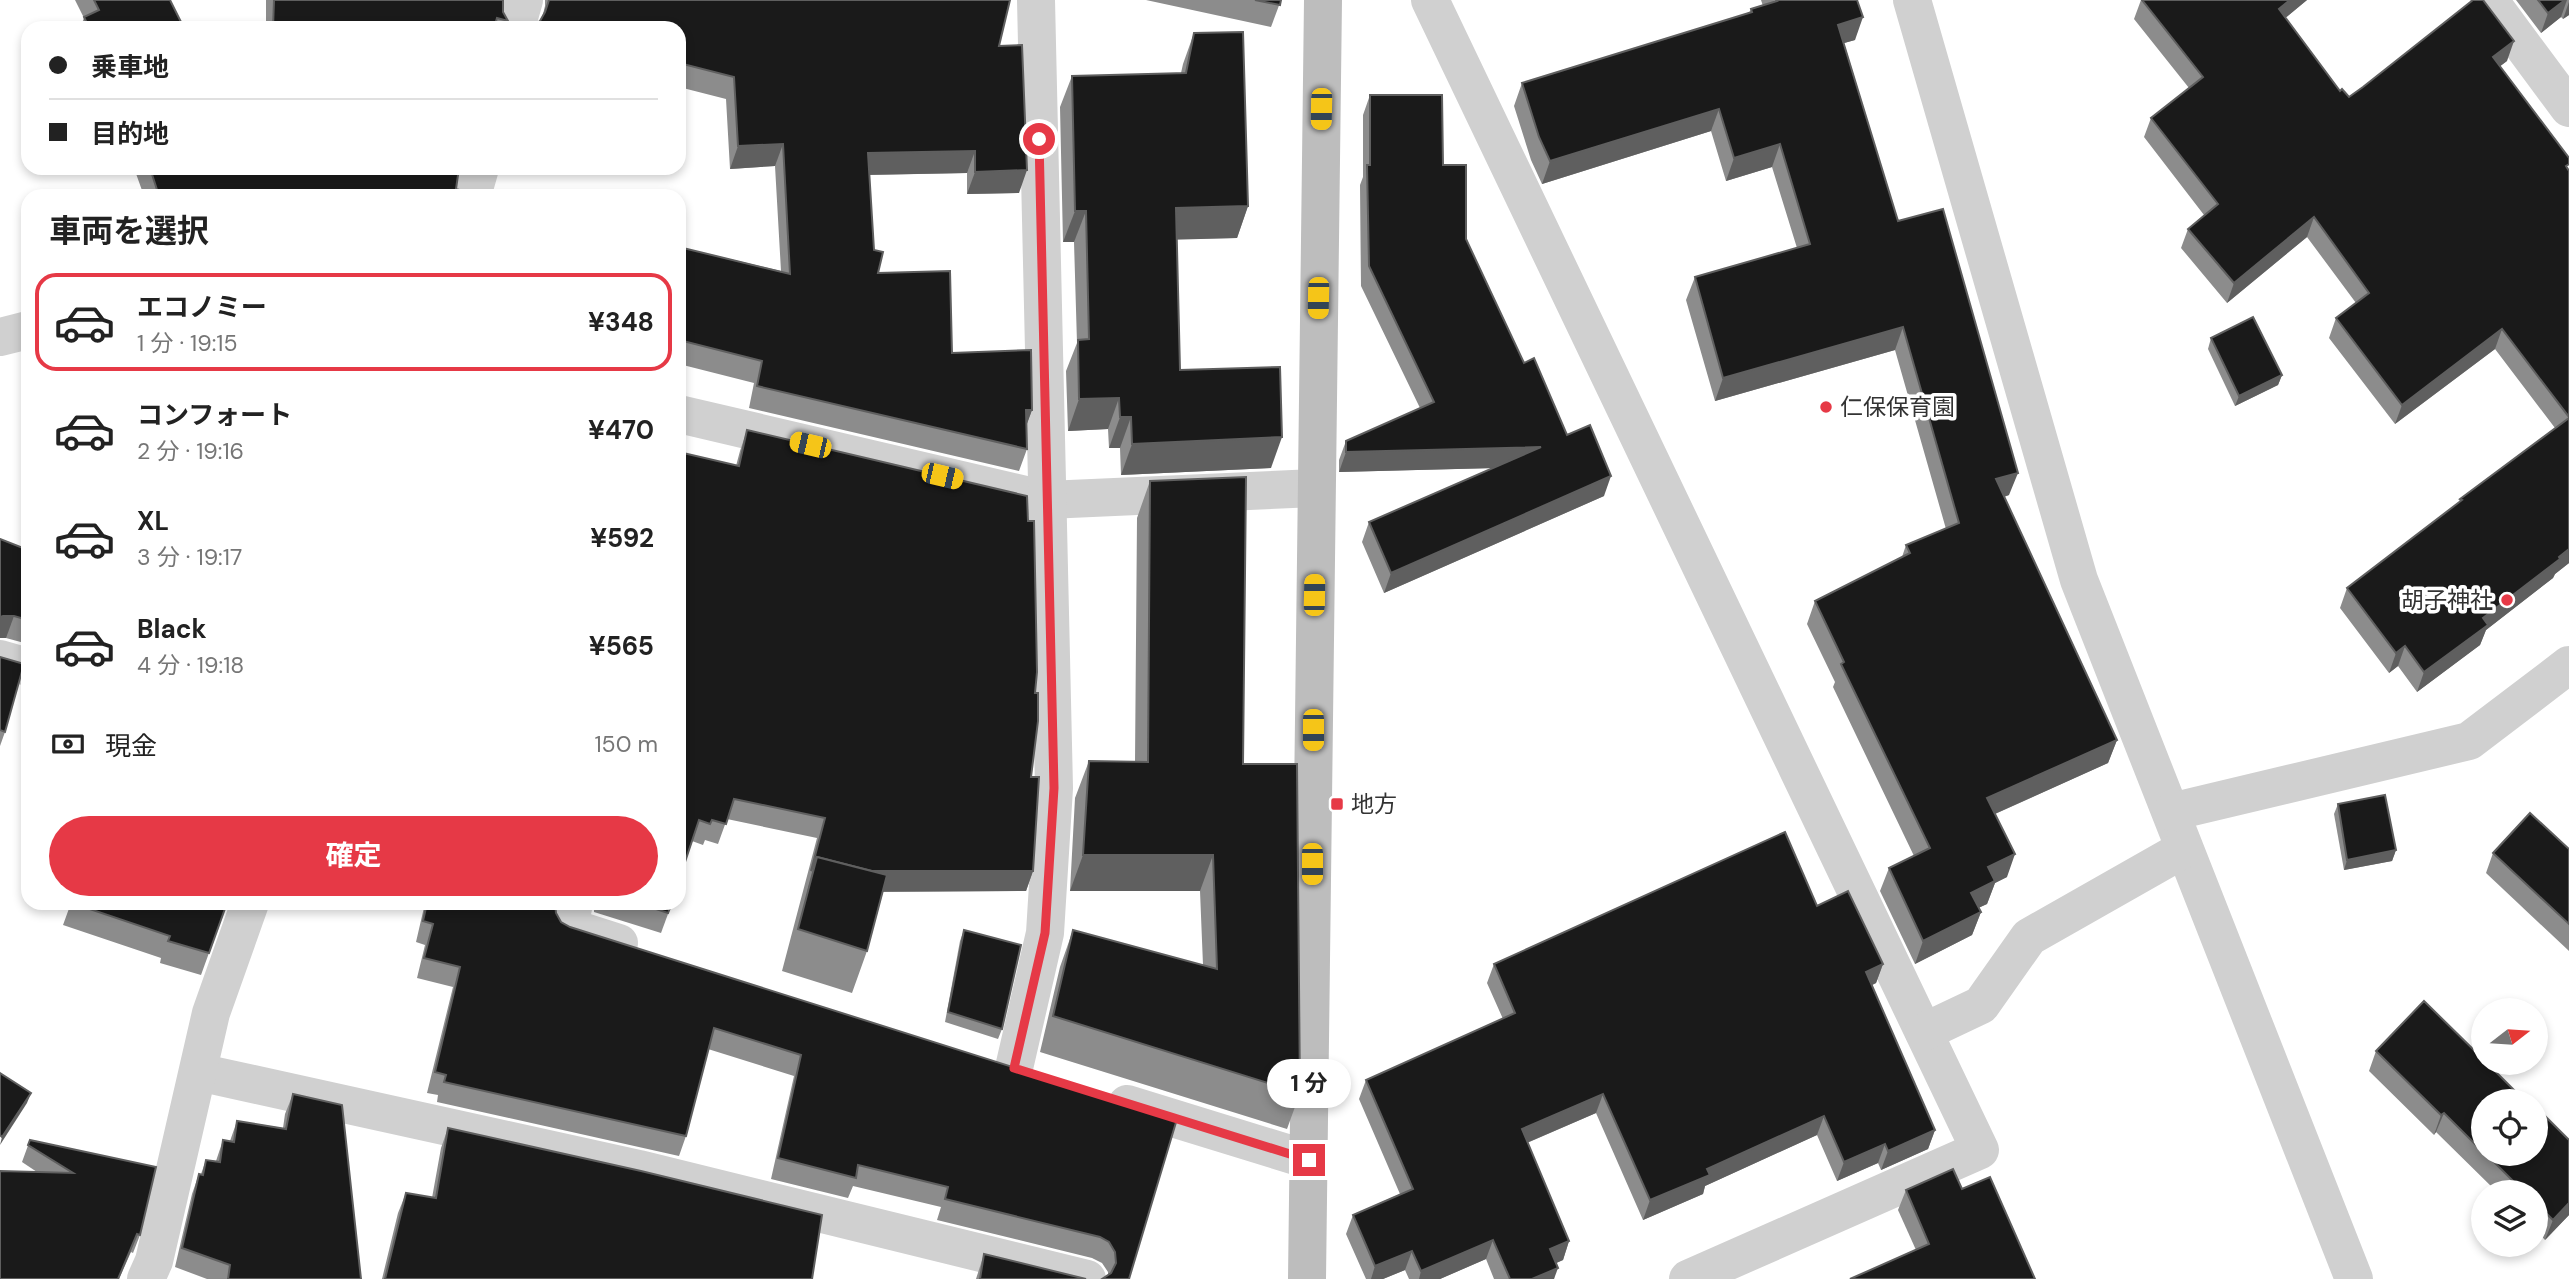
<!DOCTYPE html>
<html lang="ja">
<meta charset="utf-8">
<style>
body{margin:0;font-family:"DM Sans","Noto Sans JP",sans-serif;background:#f6f6f6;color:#222;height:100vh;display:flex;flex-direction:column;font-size:26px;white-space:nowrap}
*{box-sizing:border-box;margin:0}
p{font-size:23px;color:#767676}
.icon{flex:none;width:38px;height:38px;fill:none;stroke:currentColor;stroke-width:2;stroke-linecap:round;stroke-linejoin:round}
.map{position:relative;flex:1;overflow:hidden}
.drawer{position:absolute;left:21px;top:189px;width:665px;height:721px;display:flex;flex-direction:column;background:#fff;border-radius:21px;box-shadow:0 4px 10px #0003}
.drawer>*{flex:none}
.top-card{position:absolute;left:21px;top:21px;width:665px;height:154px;border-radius:21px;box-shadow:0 4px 10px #0003;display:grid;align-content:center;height:154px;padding:0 28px;background:#fff}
.needle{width:46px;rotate:73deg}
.fabs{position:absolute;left:2471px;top:998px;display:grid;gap:14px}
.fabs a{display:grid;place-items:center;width:77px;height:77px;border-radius:50%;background:#fff;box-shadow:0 4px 10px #0003;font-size:35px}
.end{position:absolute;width:32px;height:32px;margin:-16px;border:9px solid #e63946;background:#fff;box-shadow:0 0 0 4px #fff}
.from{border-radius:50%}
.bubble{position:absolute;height:49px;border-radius:24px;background:#fff;box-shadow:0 4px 10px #0003;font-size:23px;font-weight:700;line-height:49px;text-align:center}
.car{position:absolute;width:21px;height:42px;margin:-21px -10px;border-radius:9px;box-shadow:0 0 5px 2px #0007;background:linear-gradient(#f5c518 24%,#345 0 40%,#f5c518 0 76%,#345 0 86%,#f5c518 0)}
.top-card b{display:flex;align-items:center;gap:24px;height:66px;font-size:26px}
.top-card b+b{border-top:2px solid #e0e0e0}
.top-card i{width:18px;height:18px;background:#222}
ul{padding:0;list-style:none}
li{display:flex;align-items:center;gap:21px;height:98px;margin:0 14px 10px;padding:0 14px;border:4px solid transparent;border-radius:21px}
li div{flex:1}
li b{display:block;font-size:26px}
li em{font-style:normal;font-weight:700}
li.on{border-color:#e63946}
li>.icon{width:63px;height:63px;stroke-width:1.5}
h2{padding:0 28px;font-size:32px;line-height:84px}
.pay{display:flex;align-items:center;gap:18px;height:77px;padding:0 28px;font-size:26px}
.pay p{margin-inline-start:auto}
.button{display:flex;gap:14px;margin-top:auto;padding:14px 28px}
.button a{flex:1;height:80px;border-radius:42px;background:#e63946;color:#fff;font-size:28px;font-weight:700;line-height:80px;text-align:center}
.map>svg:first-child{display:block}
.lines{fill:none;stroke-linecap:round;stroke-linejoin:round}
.street{stroke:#d0d0d0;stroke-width:38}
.secondary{stroke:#bdbdbd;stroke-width:38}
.wall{fill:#8c8c8c}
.shaded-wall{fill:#5f5f5f}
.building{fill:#1a1a1a;stroke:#5f5f5f;stroke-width:2}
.route{stroke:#e63946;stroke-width:9}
.poi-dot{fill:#e63946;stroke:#fff;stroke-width:2.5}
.labels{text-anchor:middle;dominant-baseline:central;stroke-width:7;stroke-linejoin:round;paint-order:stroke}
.poi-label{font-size:23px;fill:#333;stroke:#fff;text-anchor:start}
</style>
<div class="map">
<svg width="2569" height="1279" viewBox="0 0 2569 1279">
<rect width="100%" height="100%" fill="#fff"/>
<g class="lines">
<g class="street">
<polyline points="1430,0 1980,1150 1688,1279"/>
<polyline points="1912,0 2079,580 2354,1279"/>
<polyline points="2489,0 2569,108"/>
<polyline points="516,28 524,0"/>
<polyline points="472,196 480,168"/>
<polyline points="0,337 28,330"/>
<polyline points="679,414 1047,500 1315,488"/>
<polyline points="0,659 28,667"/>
<polyline points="2171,812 2469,741 2569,665"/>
<polyline points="574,903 569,927 619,943"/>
<polyline points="1924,1032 1981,1005 2029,937 2184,849"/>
<polyline points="1014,1068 1045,933 1054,788 1036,0"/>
<polyline points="198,1072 639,1169 1087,1279"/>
<polyline points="1127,1104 1309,1160"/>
<polyline points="146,1279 154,1261 211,1013 250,903"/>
</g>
<polyline class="secondary" points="1307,1279 1323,0"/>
</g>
<g class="wall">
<polygon points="75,0 170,0 184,28 80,28 84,18"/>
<polygon points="266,0 503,0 503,12 508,21 505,28 266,28"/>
<polygon points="545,0 1010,0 999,46 1019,193 967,194 967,173 869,175 874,250 878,273 952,353 1032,410 1026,426 1027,449 1019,471 749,408 754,383 679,364 679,247 781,271 775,166 730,169 726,99 679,87 679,28 530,28 531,26 540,21 542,18 545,6"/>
<polygon points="1146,0 1281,0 1271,27"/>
<polygon points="1761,0 1857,0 1855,40 1844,43 1898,221 2009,495 2004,497 2117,740 2108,763 1995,814 2007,877 1995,883 1987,904 1978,908 1981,912 1972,935 1915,964 1880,891 1889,868 1914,856 1833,687 1835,682 1807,624 1815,601 1902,557 1906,545 1946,529 1895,350 1715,401 1686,300 1695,277 1797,248 1772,167 1726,181 1711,131 1542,184 1531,160 1514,106 1522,83 1749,13 1751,9 1763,6"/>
<polygon points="2141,0 2307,0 2285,18 2340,91 2349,97 2507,61 2500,66 2569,170 2569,563 2555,574 2553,578 2486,630 2480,645 2417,692 2398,666 2389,673 2340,608 2347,588 2459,502 2460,499 2555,428 2495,349 2395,424 2329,338 2336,318 2356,303 2307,237 2227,303 2181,248 2188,229 2204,215 2144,137 2151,118 2189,88 2134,19"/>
<polygon points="2516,0 2569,0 2569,15 2563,19 2561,17 2541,33"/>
<polygon points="1194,33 1248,206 1237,238 1176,239 1180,370 1271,468 1121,475 1120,448 1109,448 1108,429 1068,431 1066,371 1077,343 1074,242 1063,242 1060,107 1072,76 1181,73 1183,64"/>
<polygon points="1370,95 1443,165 1466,239 1524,363 1604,496 1384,593 1362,542 1369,522 1493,468 1339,472 1339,460 1346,441 1420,408 1361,286 1360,185 1363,177 1363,115"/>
<polygon points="134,168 459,168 456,189 479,196 144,196"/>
<polygon points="2211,338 2282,375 2278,385 2235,406 2208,349"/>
<polygon points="747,430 1035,693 1031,777 1033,871 1026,891 883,892 867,951 852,993 782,971 817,838 727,819 718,844 705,840 703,845 692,841 736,466 740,451"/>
<polygon points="1150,481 1243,764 1300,1093 1287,1129 1040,1052 1060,967 1073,930 1203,965 1200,891 1070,891 1075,798 1089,761 1135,762 1137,518"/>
<polygon points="0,539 28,550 28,644 6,638 0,638"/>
<polygon points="0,657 5,732 0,746"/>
<polygon points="2338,804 2396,850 2392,861 2344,870 2334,814"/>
<polygon points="2569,849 2569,951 2486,873 2493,853"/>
<polygon points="71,903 227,903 201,975 160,963 161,958 63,925"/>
<polygon points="425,903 555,903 556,913 561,922 570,927 1177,1119 1129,1279 1108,1275 1108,1272 1102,1263 1092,1258 937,1220 941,1207 853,1186 848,1198 771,1179 794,1076 708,1049 686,1136 679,1156 437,1102 438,1095 427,1093 453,987 417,978 425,945 416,942"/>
<polygon points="594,903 672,903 661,933 594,912"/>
<polygon points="1817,906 1883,964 1876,983 1872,985 1935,1130 1928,1149 1881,1170 1878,1163 1837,1181 1817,1135 1705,1186 1703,1194 1643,1220 1596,1113 1527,1143 1569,1241 1563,1260 1556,1263 1554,1279 1494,1279 1486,1259 1440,1279 1409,1279 1405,1270 1383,1279 1366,1279 1346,1234 1353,1215 1400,1194 1359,1099 1366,1080 1503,1019 1487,983 1494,964"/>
<polygon points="964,930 1002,1029 998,1039 945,1022 960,941"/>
<polygon points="2376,1051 2483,1101 2483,1153 2536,1153 2569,1140 2569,1215 2545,1240 2536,1230 2536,1192 2497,1192 2436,1132 2434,1135 2369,1071"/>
<polygon points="293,1094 361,1279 207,1279 175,1267 192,1194 199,1174 201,1174 206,1160 216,1161 223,1140 230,1141 237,1121 283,1128 285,1114"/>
<polygon points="448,1128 812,1279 382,1279 398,1213 406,1193 432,1198 441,1148"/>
<polygon points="30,1140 156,1167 140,1235 133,1253 131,1252 119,1279 0,1279 37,1172 22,1162"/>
<polygon points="1962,1189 2035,1279 1916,1250 1898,1210 1906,1190"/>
<polygon points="984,1254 1086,1279 976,1279"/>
</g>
<g class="shaded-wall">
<polygon points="2290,0 2307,0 2272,29 2279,9"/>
<polygon points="2565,0 2567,0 2561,17 2541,33 2548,13"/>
<polygon points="2569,2 2569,15 2563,19"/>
<polygon points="1863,17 1855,40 1830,47 1838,25"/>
<polygon points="2514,41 2507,61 2486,77 2493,57"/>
<polygon points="1719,109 1711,131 1542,184 1550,161"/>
<polygon points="783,144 775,166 730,169 738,146"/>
<polygon points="1780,144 1772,167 1726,181 1734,158"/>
<polygon points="975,151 967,173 860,175 868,153"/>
<polygon points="1027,170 1019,193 967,194 975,172"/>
<polygon points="1248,206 1237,238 1164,240 1176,208"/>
<polygon points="1075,211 1086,211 1074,242 1063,242"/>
<polygon points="2314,217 2307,237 2227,303 2234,283"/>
<polygon points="1903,327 1895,350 1715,401 1723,378"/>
<polygon points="2502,329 2495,349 2395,424 2402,405"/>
<polygon points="2282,375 2278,385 2235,406 2239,396"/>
<polygon points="1119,398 1108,429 1068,431 1079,399"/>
<polygon points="1026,410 1032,410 1024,432"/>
<polygon points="1120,417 1131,417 1120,448 1109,448"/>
<polygon points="1282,437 1271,468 1121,475 1132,444"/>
<polygon points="1541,447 1534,467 1339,472 1346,452"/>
<polygon points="2018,473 2009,495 1988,502 1996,479"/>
<polygon points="1611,476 1604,496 1384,593 1391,573"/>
<polygon points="2569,549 2569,563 2555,574 2553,578 2486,630 2480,645 2417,692 2424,672 2483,618"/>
<polygon points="3,616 14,616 6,638 0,638 0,617"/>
<polygon points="2405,646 2398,666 2389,673 2396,653"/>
<polygon points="2117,740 2108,763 1979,821 1987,798"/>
<polygon points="2396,850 2392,861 2344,870 2347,860"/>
<polygon points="2015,854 2007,877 1995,883 1987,904 1963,915 1971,893 1988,867"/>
<polygon points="1083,855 1213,855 1200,891 1070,891"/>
<polygon points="813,871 1033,871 1026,891 807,892"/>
<polygon points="1981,912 1972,935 1915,964 1923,941"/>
<polygon points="1883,964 1876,983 1860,991 1866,972"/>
<polygon points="31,1093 27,1103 0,1145 2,1137"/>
<polygon points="1603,1094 1596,1113 1515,1148 1522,1129"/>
<polygon points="2444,1113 2436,1132 2434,1135 2441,1115"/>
<polygon points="1824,1116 1817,1135 1705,1186 1703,1194 1643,1220 1650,1200 1707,1169"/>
<polygon points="1935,1130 1928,1149 1881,1170 1888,1151"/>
<polygon points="1885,1144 1878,1163 1837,1181 1844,1162"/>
<polygon points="2569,1203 2569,1215 2545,1240 2553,1220"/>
<polygon points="1493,1240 1486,1259 1440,1279 1419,1279 1421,1271"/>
<polygon points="1569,1241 1563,1260 1543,1269 1550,1249"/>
<polygon points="1412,1251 1405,1270 1383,1279 1371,1279 1375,1266"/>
<polygon points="1558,1268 1554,1279 1532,1279"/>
</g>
<g class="building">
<polygon points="94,0 170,0 184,28 89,28 84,17 99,10"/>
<polygon points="274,0 503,0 503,12 508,21 497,18 494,28 273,28"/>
<polygon points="549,0 1010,0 999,46 1022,45 1027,170 975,172 975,151 868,153 874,250 883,252 878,273 950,271 952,353 1031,350 1032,410 1026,410 1027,449 757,386 762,361 679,340 679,326 680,321 679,321 679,247 790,274 783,144 738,146 734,77 679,63 679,28 538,28 531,26 540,21 545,12"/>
<polygon points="1255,0 1281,0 1280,5"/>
<polygon points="1776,0 1857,0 1863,17 1838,25 1898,221 1943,209 2018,473 1996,479 2117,740 1987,798 2015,854 1988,867 1995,881 1971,893 1981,912 1923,941 1889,868 1930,848 1841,664 1844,662 1815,601 1910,553 1906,545 1959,523 1903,327 1723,378 1695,277 1810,244 1780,144 1734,158 1719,109 1550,161 1539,137 1522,83 1752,12 1751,9 1777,1"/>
<polygon points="2142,0 2290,0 2279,9 2340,91 2342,89 2349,97 2363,87 2473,0 2483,0 2514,41 2493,57 2569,158 2569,164 2566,166 2569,171 2569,417 2502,329 2402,405 2336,318 2369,293 2314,217 2234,283 2188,229 2218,204 2151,118 2203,77"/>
<polygon points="2538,0 2565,0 2548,13"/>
<polygon points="1243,32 1248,206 1176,208 1180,370 1280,367 1282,437 1132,444 1131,417 1120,417 1119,398 1079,399 1078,340 1089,339 1086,211 1075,211 1072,76 1186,73 1194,33"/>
<polygon points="1370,95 1442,95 1443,165 1466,165 1466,239 1524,363 1534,358 1567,435 1590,425 1611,476 1391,573 1369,522 1541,447 1346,452 1346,441 1434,402 1369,266 1367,165 1370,165"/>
<polygon points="150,168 459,168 456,189 479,196 159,196"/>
<polygon points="2253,317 2282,375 2239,396 2211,338"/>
<polygon points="2569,418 2569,549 2559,557 2560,559 2483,618 2488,625 2424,672 2405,646 2396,653 2347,588 2462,500 2460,499"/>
<polygon points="747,430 1027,496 1028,521 1034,521 1037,672 1035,693 1038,693 1038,721 1031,777 1039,777 1033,871 872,871 817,857 811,871 825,818 734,799 726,824 712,820 710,824 699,820 679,880 679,452 739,466"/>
<polygon points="1246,477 1243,764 1297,764 1300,1093 1053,1016 1073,930 1217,969 1213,855 1083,855 1089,761 1148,762 1150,481"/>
<polygon points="0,539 28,550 28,620 14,616 3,616 0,617"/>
<polygon points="0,657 24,664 5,732 0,730"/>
<polygon points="2385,795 2396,850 2347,860 2338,804"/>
<polygon points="2530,813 2569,849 2569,924 2493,853"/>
<polygon points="1785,832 1817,906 1848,891 1883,964 1866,972 1935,1130 1888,1151 1885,1144 1844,1162 1824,1116 1707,1169 1710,1175 1650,1200 1603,1094 1522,1129 1569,1241 1550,1249 1558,1268 1532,1279 1510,1279 1493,1240 1421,1271 1412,1251 1375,1266 1353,1215 1413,1189 1366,1080 1515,1013 1494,964"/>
<polygon points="817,857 887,875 867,951 798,929"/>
<polygon points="72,903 227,903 209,953 168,941 170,936"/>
<polygon points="427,903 555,903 556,913 561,922 570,927 1177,1119 1129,1279 1102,1279 1111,1273 1116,1263 1115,1252 1109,1242 1100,1237 945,1199 948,1187 858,1165 856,1178 778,1158 801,1055 714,1028 686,1136 444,1082 446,1075 435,1072 460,967 424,958 433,924 423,921"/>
<polygon points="638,903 672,903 668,913"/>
<polygon points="964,930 1021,945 1002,1029 948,1012"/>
<polygon points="2424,1001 2483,1059 2483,1062 2486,1062 2525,1101 2483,1101 2483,1152 2444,1113 2441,1115 2376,1051"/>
<polygon points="0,1073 31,1093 2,1137 0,1135"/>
<polygon points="293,1094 342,1105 361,1279 228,1279 230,1265 182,1248 199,1174 203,1175 206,1160 220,1162 223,1140 234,1142 237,1121 286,1129"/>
<polygon points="2536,1107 2569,1140 2569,1203 2553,1220 2536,1203 2536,1192 2524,1192 2485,1153 2536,1153"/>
<polygon points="448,1128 641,1171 822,1215 812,1279 385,1279 406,1193 436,1198"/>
<polygon points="30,1140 156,1167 140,1235 137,1234 118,1279 0,1279 0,1171 73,1173 28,1145"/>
<polygon points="1953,1169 1962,1189 1990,1177 2035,1279 1850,1279 1929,1244 1906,1190"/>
<polygon points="984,1254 1086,1279 980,1279"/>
</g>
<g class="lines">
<polyline class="route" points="1039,139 1054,788 1045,933 1014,1068 1309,1160"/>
</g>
<g class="poi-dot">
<circle cx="1826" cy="407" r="7"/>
<circle cx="2507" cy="600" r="7"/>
<rect x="1330" y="797" width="14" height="14" rx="3.5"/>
</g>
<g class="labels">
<g class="poi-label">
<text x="1840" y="407">仁保保育園</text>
<text x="2493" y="600" text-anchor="end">胡子神社</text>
<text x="1351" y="804">地方</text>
</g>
</g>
</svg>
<div class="fabs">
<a><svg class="needle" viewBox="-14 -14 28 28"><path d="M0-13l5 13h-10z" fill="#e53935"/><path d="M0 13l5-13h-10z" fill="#767676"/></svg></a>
<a><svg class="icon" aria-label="locate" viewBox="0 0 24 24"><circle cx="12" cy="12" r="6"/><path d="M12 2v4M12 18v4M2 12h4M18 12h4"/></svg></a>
<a><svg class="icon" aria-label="layers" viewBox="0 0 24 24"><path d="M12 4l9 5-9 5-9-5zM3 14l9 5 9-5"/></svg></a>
</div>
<i class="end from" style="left:1039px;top:139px"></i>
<i class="end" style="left:1309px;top:1160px"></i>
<div class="bubble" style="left:1267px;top:1059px;width:84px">1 分</div>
<i class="car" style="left:1321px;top:109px;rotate:181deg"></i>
<i class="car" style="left:1318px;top:298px;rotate:181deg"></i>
<i class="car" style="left:810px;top:445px;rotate:283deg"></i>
<i class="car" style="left:942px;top:476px;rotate:103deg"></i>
<i class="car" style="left:1314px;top:595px;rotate:1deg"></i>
<i class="car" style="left:1313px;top:730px;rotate:180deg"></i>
<i class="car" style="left:1312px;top:864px;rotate:180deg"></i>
<div class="top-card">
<b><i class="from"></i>乗車地</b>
<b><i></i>目的地</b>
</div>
<section class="drawer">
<h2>車両を選択</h2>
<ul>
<li class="on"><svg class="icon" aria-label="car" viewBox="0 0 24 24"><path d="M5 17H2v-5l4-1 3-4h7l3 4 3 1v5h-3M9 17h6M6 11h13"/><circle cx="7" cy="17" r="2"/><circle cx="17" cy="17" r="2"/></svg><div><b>エコノミー</b><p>1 分 · 19:15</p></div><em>¥348</em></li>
<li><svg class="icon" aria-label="car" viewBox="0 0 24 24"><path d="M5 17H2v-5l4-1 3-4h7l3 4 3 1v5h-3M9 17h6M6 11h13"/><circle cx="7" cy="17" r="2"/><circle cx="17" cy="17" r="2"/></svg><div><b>コンフォート</b><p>2 分 · 19:16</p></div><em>¥470</em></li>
<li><svg class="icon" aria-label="car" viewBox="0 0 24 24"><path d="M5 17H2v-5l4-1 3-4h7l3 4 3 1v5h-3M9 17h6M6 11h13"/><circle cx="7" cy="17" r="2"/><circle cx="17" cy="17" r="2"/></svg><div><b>XL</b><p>3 分 · 19:17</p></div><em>¥592</em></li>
<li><svg class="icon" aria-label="car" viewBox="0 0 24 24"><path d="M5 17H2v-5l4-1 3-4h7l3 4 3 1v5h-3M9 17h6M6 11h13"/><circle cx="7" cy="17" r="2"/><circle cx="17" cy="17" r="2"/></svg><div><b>Black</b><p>4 分 · 19:18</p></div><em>¥565</em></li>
</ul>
<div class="pay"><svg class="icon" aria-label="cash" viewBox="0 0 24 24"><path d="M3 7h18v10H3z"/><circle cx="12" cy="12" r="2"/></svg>現金<p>150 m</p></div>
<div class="button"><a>確定</a></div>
</section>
</div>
